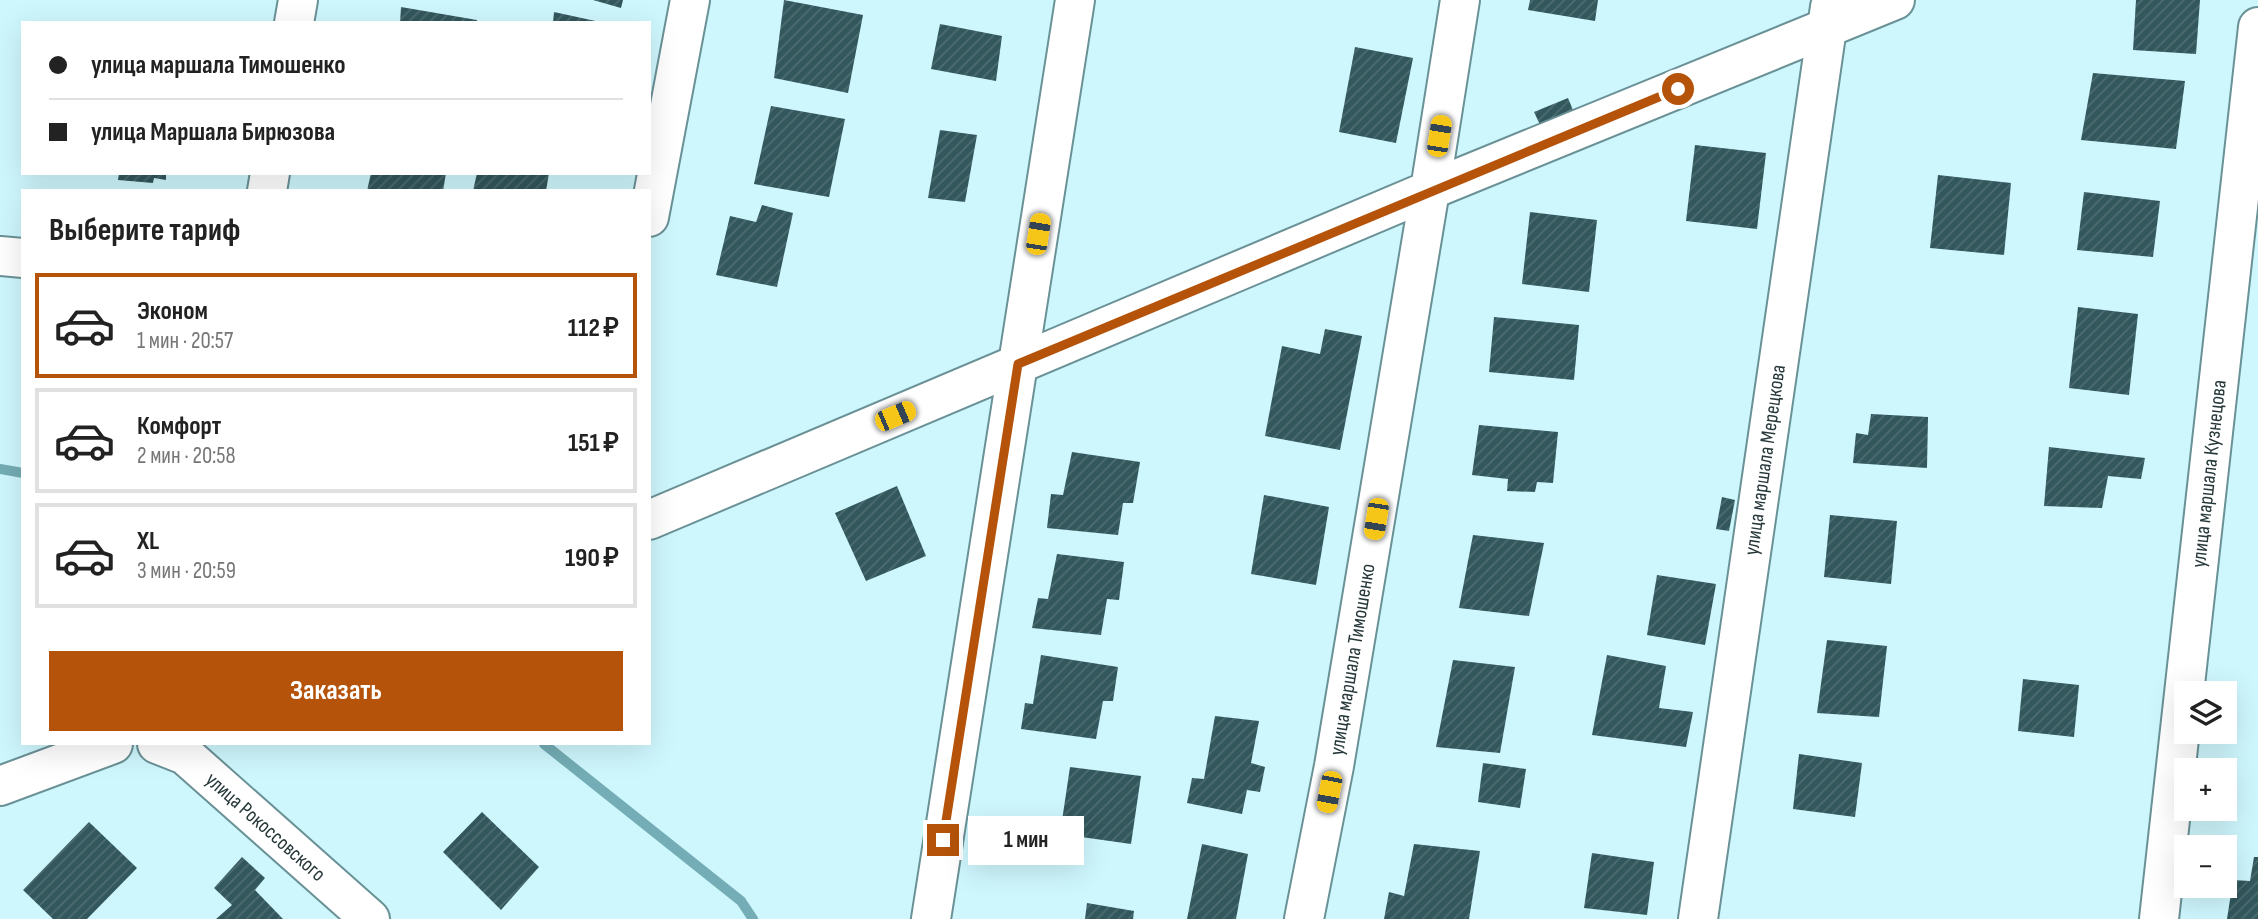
<!DOCTYPE html>
<html lang="ru">
<meta charset="utf-8">
<style>
body{margin:0;font-family:"Sofia Sans Condensed",sans-serif;background:#f2f2f2;color:#222;height:100vh;display:flex;flex-direction:column;font-size:26px;white-space:nowrap}
*{box-sizing:border-box;margin:0}
p{font-size:23px;color:#767676}
.icon{flex:none;width:38px;height:38px;fill:none;stroke:currentColor;stroke-width:2;stroke-linecap:round;stroke-linejoin:round}
.map{position:relative;flex:1;overflow:hidden}
.panel{position:absolute;left:21px;top:189px;width:630px;height:556px;display:flex;flex-direction:column;background:#fff;border-radius:0px;box-shadow:0 7px 28px #0002}
.panel>*{flex:none}
.banner{position:absolute;left:21px;top:21px;width:630px;height:154px;border-radius:0px;box-shadow:0 7px 28px #0002;display:grid;align-content:center;height:154px;padding:0 28px;background:#fff}
.controls{position:absolute;left:2174px;top:681px;display:grid;gap:14px}
.controls a{display:grid;place-items:center;width:63px;height:63px;border-radius:0px;background:#fff;box-shadow:0 7px 28px #0002;font-size:35px}
.end{position:absolute;width:32px;height:32px;margin:-16px;border:9px solid #b45309;background:#fff;box-shadow:0 0 0 4px #fff}
.from{border-radius:50%}
.bubble{position:absolute;height:49px;border-radius:0px;background:#fff;box-shadow:0 7px 28px #0002;font-size:23px;font-weight:700;line-height:49px;text-align:center}
.car{position:absolute;width:21px;height:42px;margin:-21px -10px;border-radius:9px;box-shadow:0 0 5px 2px #0007;background:linear-gradient(#f5c518 24%,#345 0 40%,#f5c518 0 76%,#345 0 86%,#f5c518 0)}
.banner b{display:flex;align-items:center;gap:24px;height:66px;font-size:26px}
.banner b+b{border-top:2px solid #e0e0e0}
.banner i{width:18px;height:18px;background:#222}
ul{padding:0;list-style:none}
li{display:flex;align-items:center;gap:21px;height:105px;margin:0 14px 10px;padding:0 14px;border:4px solid #e0e0e0;border-radius:0px}
li div{flex:1}
li b{display:block;font-size:26px}
li em{font-style:normal;font-weight:700}
li.current{border-color:#b45309}
li>.icon{width:63px;height:63px;stroke-width:1.5}
h2{padding:0 28px;font-size:32px;line-height:84px}
.button{display:flex;gap:14px;margin-top:auto;padding:14px 28px}
.button a{flex:1;height:80px;border-radius:0px;background:#b45309;color:#fff;font-size:28px;font-weight:700;line-height:80px;text-align:center}
.map>svg:first-child{display:block}
.lines{fill:none;stroke-linecap:round;stroke-linejoin:round}
.stream{stroke:#74adb5;stroke-width:10}
.building{fill:url(#building-hatch)}
.minor-casing{stroke:#6a9196;stroke-width:42}
.minor{stroke:#fff;stroke-width:38}
.route{stroke:#b45309;stroke-width:9}
.labels{text-anchor:middle;dominant-baseline:central;stroke-width:7;stroke-linejoin:round;paint-order:stroke}
.street-label{font-size:21px;fill:#27383a;stroke:#f5feff}
</style>
<div class="map">
<svg width="2258" height="919" viewBox="0 0 2258 919">
<defs>
<pattern id="building-hatch" width="6" height="6" patternUnits="userSpaceOnUse" patternTransform="scale(1.75)"><rect width="6" height="6" fill="#32575c"/><path d="M-1 1l2-2M0 6l6-6M5 7l2-2" fill="none" stroke="#4e6d71"/></pattern>
</defs>
<rect width="100%" height="100%" fill="#cef7fd"/>
<g class="lines">
<g class="stream">
<polyline points="0,469 23,473"/>
<polyline points="544,744 741,901 753,919"/>
</g>
</g>
<g class="building">
<polygon points="593,0 623,0 621,8"/>
<polygon points="784,0 863,15 848,93 774,78"/>
<polygon points="1530,0 1598,0 1595,21 1528,10"/>
<polygon points="2136,0 2200,0 2196,54 2133,50"/>
<polygon points="401,7 477,20 476,23 400,23"/>
<polygon points="554,12 600,22 600,23 553,23"/>
<polygon points="940,24 1002,36 996,81 931,69"/>
<polygon points="1355,47 1413,58 1396,143 1339,132"/>
<polygon points="2093,73 2185,81 2176,149 2081,140"/>
<polygon points="1568,98 1575,115 1542,129 1534,112"/>
<polygon points="771,106 845,119 829,197 754,184"/>
<polygon points="940,130 977,135 965,202 928,198"/>
<polygon points="1695,145 1766,153 1757,229 1686,221"/>
<polygon points="119,173 166,173 166,180 154,178 153,183 118,180"/>
<polygon points="371,173 446,173 443,191 367,191"/>
<polygon points="477,173 549,173 546,191 473,191"/>
<polygon points="1938,175 2011,183 2004,255 1930,248"/>
<polygon points="2084,192 2160,201 2153,257 2077,250"/>
<polygon points="762,205 793,213 777,287 716,275 730,216 756,222"/>
<polygon points="1530,212 1597,220 1589,292 1522,284"/>
<polygon points="2078,307 2138,314 2129,395 2069,388"/>
<polygon points="1494,317 1579,325 1574,380 1489,372"/>
<polygon points="1325,329 1362,336 1340,450 1265,436 1282,346 1320,354"/>
<polygon points="1871,414 1928,417 1927,468 1853,463 1856,433 1868,435"/>
<polygon points="1479,425 1558,432 1553,483 1537,482 1535,492 1507,491 1508,479 1472,475"/>
<polygon points="2049,447 2145,458 2141,479 2108,476 2102,508 2044,506"/>
<polygon points="1072,452 1140,462 1133,503 1123,503 1118,535 1047,528 1051,494 1063,495"/>
<polygon points="897,486 926,556 866,581 835,513"/>
<polygon points="1264,495 1329,507 1316,585 1251,574"/>
<polygon points="1722,497 1735,500 1729,531 1716,529"/>
<polygon points="1830,515 1897,521 1891,584 1824,577"/>
<polygon points="1473,535 1544,543 1529,616 1459,608"/>
<polygon points="1057,554 1124,562 1119,600 1107,599 1101,635 1032,628 1038,598 1048,599"/>
<polygon points="1657,575 1716,584 1705,645 1647,635"/>
<polygon points="1827,640 1887,646 1879,717 1817,713"/>
<polygon points="1041,655 1118,667 1113,701 1103,701 1096,739 1021,729 1025,703 1033,704"/>
<polygon points="1607,655 1666,666 1659,708 1693,712 1686,747 1592,735"/>
<polygon points="1453,660 1515,667 1500,753 1436,747"/>
<polygon points="2023,679 2079,685 2074,737 2018,731"/>
<polygon points="1215,716 1259,721 1251,763 1265,767 1260,792 1247,790 1242,814 1187,803 1192,778 1204,779"/>
<polygon points="1799,754 1862,763 1855,817 1793,809"/>
<polygon points="1483,763 1526,769 1520,808 1478,802"/>
<polygon points="1070,767 1141,776 1131,844 1060,834"/>
<polygon points="482,812 539,867 501,910 443,852"/>
<polygon points="89,822 137,868 87,919 53,919 23,890"/>
<polygon points="1202,844 1248,854 1236,919 1187,919"/>
<polygon points="1414,844 1480,851 1469,919 1384,919 1389,892 1404,896"/>
<polygon points="1592,853 1654,862 1647,915 1584,908"/>
<polygon points="242,857 265,878 255,890 283,919 216,919 232,905 214,888"/>
<polygon points="2254,857 2258,857 2258,919 2227,919 2233,880 2250,881"/>
<polygon points="1087,903 1134,911 1133,919 1085,919"/>
</g>
<g class="lines">
<defs>
<g id="minor">
<polyline points="294,23 298,0"/>
<polyline points="267,191 270,173"/>
<polyline points="649,217 690,0"/>
<polyline points="0,256 23,258"/>
<polyline points="649,520 1430,190 1460,0"/>
<path id="s1" d="M157 744 185 755 370 919"/>
<polyline points="0,786 113,744"/>
<polyline points="931,919 1075,0"/>
<path id="s2" d="M1304 919 1334 766 1430 190 1895 0"/>
<path id="s3" d="M1698 919 1830 7"/>
<path id="s4" d="M2159 919 2258 27"/>
</g>
</defs>
<use href="#minor" class="minor-casing"/>
<use href="#minor" class="minor"/>
</g>
<g class="lines">
<polyline class="route" points="943,840 1018,364 1678,89"/>
</g>
<g class="labels">
<g class="street-label">
<text stroke="none"><textPath href="#s3" startOffset="464">улица маршала Мерецкова</textPath></text>
<text stroke="none"><textPath href="#s4" startOffset="448">улица маршала Кузнецова</textPath></text>
<text stroke="none"><textPath href="#s2" startOffset="264">улица маршала Тимошенко</textPath></text>
<text stroke="none"><textPath href="#s1" startOffset="138">улица Рокоссовского</textPath></text>
</g>
</g>
</svg>
<div class="controls">
<a><svg class="icon" aria-label="layers" viewBox="0 0 24 24"><path d="M12 4l9 5-9 5-9-5zM3 14l9 5 9-5"/></svg></a>
<a>+</a>
<a>−</a>
</div>
<i class="end from" style="left:1678px;top:89px"></i>
<i class="end" style="left:943px;top:840px"></i>
<div class="bubble" style="left:968px;top:816px;width:116px">1 мин</div>
<i class="car" style="left:1439px;top:136px;rotate:9deg"></i>
<i class="car" style="left:1038px;top:234px;rotate:9deg"></i>
<i class="car" style="left:895px;top:416px;rotate:67deg"></i>
<i class="car" style="left:1376px;top:519px;rotate:189deg"></i>
<i class="car" style="left:1329px;top:792px;rotate:191deg"></i>
<div class="banner">
<b><i class="from"></i>улица маршала Тимошенко</b>
<b><i></i>улица Маршала Бирюзова</b>
</div>
<section class="panel">
<h2>Выберите тариф</h2>
<ul>
<li class="current"><svg class="icon" aria-label="car" viewBox="0 0 24 24"><path d="M5 17H2v-5l4-1 3-4h7l3 4 3 1v5h-3M9 17h6M6 11h13"/><circle cx="7" cy="17" r="2"/><circle cx="17" cy="17" r="2"/></svg><div><b>Эконом</b><p>1 мин · 20:57</p></div><em>112 ₽</em></li>
<li><svg class="icon" aria-label="car" viewBox="0 0 24 24"><path d="M5 17H2v-5l4-1 3-4h7l3 4 3 1v5h-3M9 17h6M6 11h13"/><circle cx="7" cy="17" r="2"/><circle cx="17" cy="17" r="2"/></svg><div><b>Комфорт</b><p>2 мин · 20:58</p></div><em>151 ₽</em></li>
<li><svg class="icon" aria-label="car" viewBox="0 0 24 24"><path d="M5 17H2v-5l4-1 3-4h7l3 4 3 1v5h-3M9 17h6M6 11h13"/><circle cx="7" cy="17" r="2"/><circle cx="17" cy="17" r="2"/></svg><div><b>XL</b><p>3 мин · 20:59</p></div><em>190 ₽</em></li>
</ul>
<div class="button"><a>Заказать</a></div>
</section>
</div>
